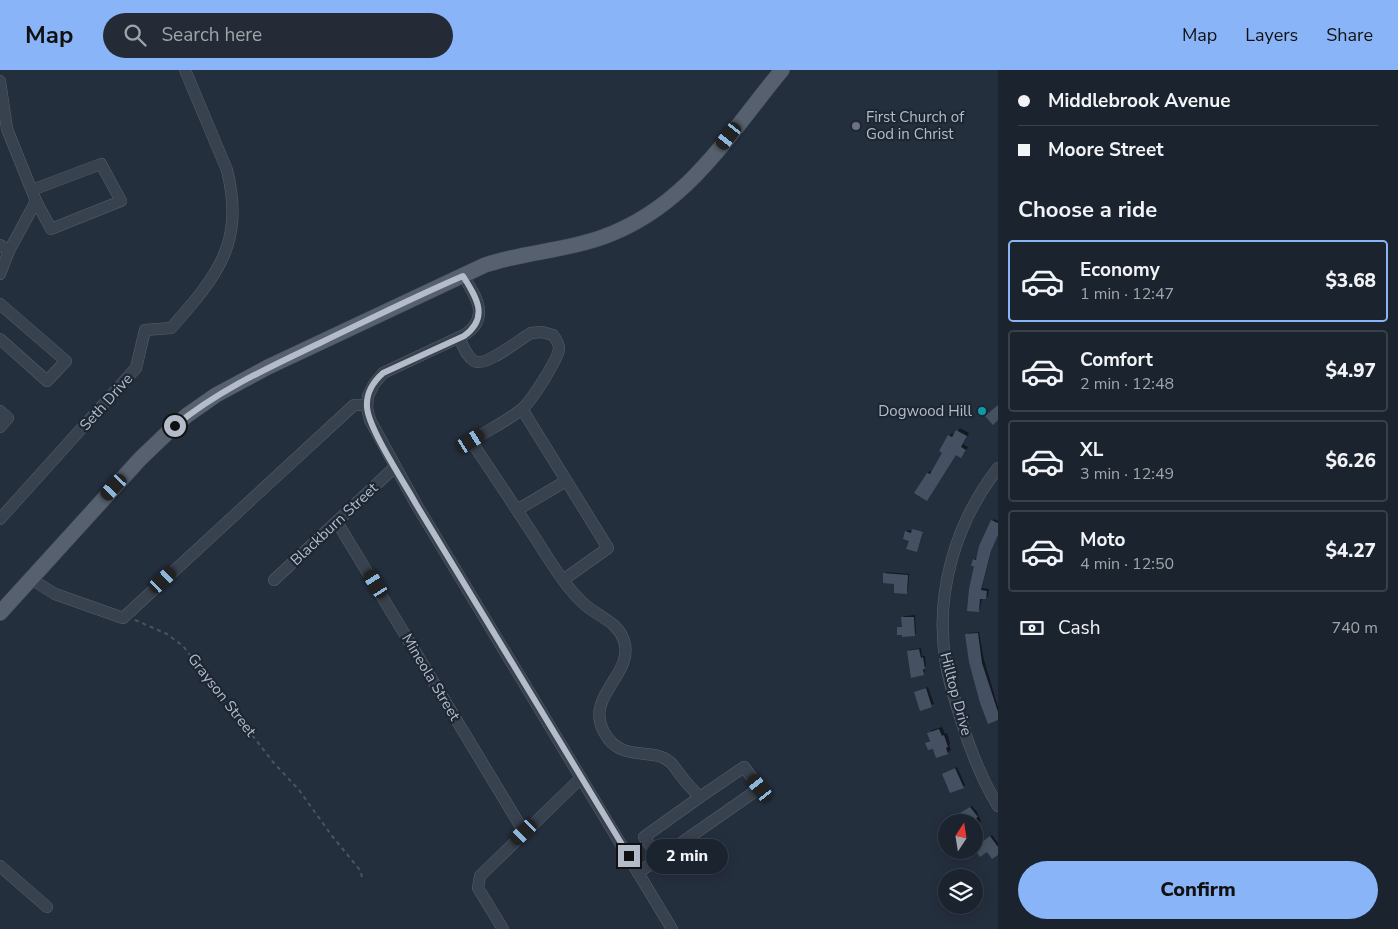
<!DOCTYPE html>
<meta charset="utf-8">
<style>
body{margin:0;font-family:"Nunito Sans",sans-serif;background:#242b36;color:#f1f3f6;height:100vh;display:flex;flex-direction:column;font-size:19px;white-space:nowrap}
*{box-sizing:border-box;margin:0}
p{font-size:16px;color:#a0a4aa}
.icon{flex:none;width:28px;height:28px;fill:none;stroke:currentColor;stroke-width:2;stroke-linecap:round;stroke-linejoin:round}
.map{position:relative;flex:1;overflow:hidden}
.side{display:flex;flex-direction:column;background:#1b232e;width:400px}
.side>*{flex:none}
.hud{display:grid;align-content:center;height:110px;padding:0 20px;background:#1b232e}
.needle{width:32px;rotate:12deg}
.fabs{position:absolute;left:938px;top:744px;display:grid;gap:10px}
.fabs a{display:grid;place-items:center;width:45px;height:45px;border-radius:50%;background:#1b232e;box-shadow:0 2px 12px #0003,0 0 0 1px #39404a;font-size:25px}
.end{position:absolute;width:22px;height:22px;margin:-11px;border:6px solid #b4bcc9;background:#111;box-shadow:0 0 0 2px #111}
.from{border-radius:50%}
.bubble{position:absolute;height:35px;border-radius:18px;background:#1b232e;box-shadow:0 2px 12px #0003,0 0 0 1px #39404a;font-size:16px;font-weight:800;line-height:35px;text-align:center}
.car{position:absolute;width:15px;height:30px;margin:-15px -8px;border-radius:6px;box-shadow:0 0 4px 1px #0007;background:linear-gradient(#222 24%,#8ab4d8 0 40%,#222 0 76%,#8ab4d8 0 86%,#222 0)}
.hud b{display:flex;align-items:center;gap:18px;height:48px;font-size:19px}
.hud b+b{border-top:1px solid #39404a}
.hud i{width:12px;height:12px;background:#f1f3f6}
ul{padding:0;list-style:none}
li{display:flex;align-items:center;gap:15px;height:82px;margin:0 10px 8px;padding:0 10px;border:2px solid #39404a;border-radius:5px}
li div{flex:1}
li b{display:block;font-size:19px}
li em{font-style:normal;font-weight:800}
li.on{border-color:#8ab4f8}
li>.icon{width:45px;height:45px;stroke-width:1.5}
h2{padding:0 20px;font-size:22px;line-height:60px}
.pay{display:flex;align-items:center;gap:12px;height:55px;padding:0 20px;font-size:19px}
.pay p{margin-inline-start:auto}
.action{display:flex;gap:10px;margin-top:auto;padding:10px 20px}
.action a{flex:1;height:58px;border-radius:30px;background:#8ab4f8;color:#111;font-size:20px;font-weight:800;line-height:58px;text-align:center}
header{display:flex;align-items:center;gap:30px;box-sizing:border-box;height:70px;padding:0 25px;background:#8ab4f8;color:#111}
header strong{font-size:24px}
nav{display:flex;gap:28px;margin-inline-start:auto;font-size:18px}
.search{width:350px;height:45px;background:#242b36;display:flex;align-items:center;gap:12px;box-sizing:border-box;padding:0 18px;border-radius:28px;color:#a0a4aa;font-size:19px}
main{display:flex;flex:1;min-height:0}
.map>svg:first-child{display:block}
.shadow{fill:#0007}
.building{fill:#455162}
.lines{fill:none;stroke-linecap:round;stroke-linejoin:round}
.minor-casing{stroke:#565f6c;stroke-width:12}
.major-casing{stroke:#414a57;stroke-width:16}
.path{stroke:#44595c;stroke-width:2;stroke-dasharray:4 4;stroke-linecap:butt}
.minor{stroke:#38414e;stroke-width:11}
.major{stroke:#56606e;stroke-width:15}
.route{stroke:#b4bcc9;stroke-width:6}
.worship-dot{fill:#6b7280;stroke:#1d2633;stroke-width:2}
.culture-dot{fill:#0f9aa8;stroke:#1d2633;stroke-width:2}
.labels{text-anchor:middle;dominant-baseline:central;stroke-width:4.5;stroke-linejoin:round;paint-order:stroke}
.poi-label{font-size:15px;fill:#b4bcc9;stroke:#1d2633;text-anchor:start}
.street-label{font-size:15px;fill:#b4bcc9;stroke:#1d2633}
</style>
<header>
<strong>Map</strong>
<div class="search"><svg class="icon" aria-label="search" viewBox="0 0 24 24"><circle cx="10" cy="10" r="6"/><path d="M15 15l6 6"/></svg>Search here</div>
<nav><a>Map</a><a>Layers</a><a>Share</a></nav>
</header>
<main>
<div class="map">
<svg width="998" height="859" viewBox="0 0 998 859">
<rect width="100%" height="100%" fill="#242f3e"/>
<g class="shadow">
<polygon points="960,358 969,363 963,374 968,377 964,384 956,384 929,427 928,403 930,401 932,402 944,382 949,366 952,363 955,365"/>
<polygon points="994,449 998,451 998,465 992,478 982,518 989,519 988,526 986,528 982,528 980,539 979,540 974,489 978,488"/>
<polygon points="908,460 923,464 917,481 906,462"/>
<polygon points="886,502 909,504 908,521 906,523 885,504"/>
<polygon points="915,545 916,563 914,565 898,558 903,556 903,548 905,546"/>
<polygon points="979,562 984,590 998,637 998,649 988,652 967,565 969,563"/>
<polygon points="921,578 922,586 925,586 926,596 924,598 925,602 923,604 908,582 910,580"/>
<polygon points="928,617 934,634 920,639 915,622"/>
<polygon points="942,657 945,664 947,663 950,673 949,675 951,680 947,683 926,673 930,670 929,663 932,660"/>
<polygon points="957,697 965,715 963,717 944,704"/>
<polygon points="972,736 975,740 976,740 981,751 974,756 974,752 965,752 963,749 957,752 955,747"/>
<polygon points="992,765 998,773 998,783 992,787 987,780 977,776"/>
</g>
<g class="building">
<polygon points="998,335 998,350 993,355 985,346"/>
<polygon points="956,360 967,366 961,377 966,380 961,388 956,385 927,431 914,423 927,403 930,404 942,383 939,381 948,365 952,367"/>
<polygon points="991,450 998,453 998,465 991,481 981,520 987,521 986,529 980,529 979,542 967,541 969,519 974,496 971,496 973,489 976,490 979,476"/>
<polygon points="912,459 923,462 917,482 906,479 909,471 903,469 905,461 911,463"/>
<polygon points="883,503 908,505 907,524 894,523 894,514 883,513"/>
<polygon points="901,547 914,547 915,566 902,567 902,565 897,565 897,557 902,557"/>
<polygon points="978,563 982,593 998,642 998,650 988,654 980,633 969,592 965,564"/>
<polygon points="919,579 921,588 923,587 925,599 923,599 924,605 911,608 907,581"/>
<polygon points="926,618 932,637 920,641 914,622"/>
<polygon points="939,659 942,666 944,665 948,677 946,678 948,684 936,688 933,679 928,680 925,673 930,671 927,663"/>
<polygon points="955,698 964,718 950,723 942,704"/>
<polygon points="970,737 978,747 976,748 979,752 956,752 953,747"/>
<polygon points="990,766 998,777 998,785 992,789 987,782 980,787 974,778"/>
</g>
<g class="lines">
<defs>
<g id="minor">
<polyline points="0,11 7,59 36,131 9,181 0,175"/>
<polyline points="32,120 101,94 121,131 51,159 36,131"/>
<polyline points="0,204 9,181"/>
<path d="M463 206C476 226 491 248 464 265L383 303 374 314 368 326 367 338 370 350 416 434 672 859"/>
<polyline points="0,234 66,291 47,311 0,269"/>
<path d="M459 268C463 275 466 286 474 291 485 298 520 269 531 263L542 262 553 265C556 269 559 273 559 279 558 289 532 330 523 338 508 351 488 360 471 371 492 402 513 434 534 466 549 489 563 514 583 533 596 546 618 551 624 571 635 604 584 626 604 662 621 694 652 676 670 692 675 696 678 703 682 707 687 714 694 721 700 727L744 697 760 718 638 803"/>
<polyline points="522,339 608,478 563,510"/>
<polyline points="0,341 8,348 0,357"/>
<path d="M998 398C955 453 934 525 946 594 949 614 956 633 962 653 971 682 982 710 998 736"/>
<polyline points="517,440 566,411"/>
<path d="M0 449 136 298 145 260 171 258C217 206 245 174 227 100L185 0"/>
<polyline points="337,452 524,762"/>
<polyline points="31,509 55,524 123,548 354,335 367,335"/>
<polyline points="274,510 395,397"/>
<polyline points="659,788 644,767 700,727"/>
<polyline points="0,796 47,837"/>
<polyline points="503,859 478,818 480,806 581,708"/>
</g>
<path id="major" d="M0 543 140 389 165 365 186 346 216 325 268 297 485 195C523 182 565 181 603 167 687 137 728 65 782 0"/>
</defs>
<use href="#minor" class="minor-casing"/>
<use href="#major" class="major-casing"/>
<polyline class="path" points="135,550 167,564 183,576 273,692 299,720 332,766 360,800 362,807"/>
<use href="#minor" class="minor"/>
<use href="#major" class="major"/>
</g>
<g class="lines">
<path class="route" d="M175 356C220 319 272 296 324 271 370 249 416 226 463 206 476 227 490 247 464 266L383 303C373 312 366 324 367 337 368 358 405 414 416 434L629 786"/>
</g>
<circle class="worship-dot" cx="856" cy="56" r="5"/>
<circle class="culture-dot" cx="982" cy="341" r="5"/>
<g class="labels">
<g class="poi-label">
<text x="866" y="47">First Church of<tspan x="866" dy="17">God in Christ</tspan></text>
<text x="972" y="341" text-anchor="end">Dogwood Hill</text>
</g>
<g class="street-label">
<text transform="translate(106 332) rotate(-48)">Seth Drive</text>
<text transform="translate(334 454) rotate(-43)">Blackburn Street</text>
<text transform="translate(431 607) rotate(59)">Mineola Street</text>
<text transform="translate(956 624) rotate(75)">Hilltop Drive</text>
<text transform="translate(222 625) rotate(52)">Grayson Street</text>
</g>
</g>
</svg>
<div class="fabs">
<a><svg class="needle" viewBox="-14 -14 28 28"><path d="M0-13l5 13h-10z" fill="#e53935"/><path d="M0 13l5-13h-10z" fill="#a0a4aa"/></svg></a>
<a><svg class="icon" aria-label="layers" viewBox="0 0 24 24"><path d="M12 4l9 5-9 5-9-5zM3 14l9 5 9-5"/></svg></a>
</div>
<i class="end from" style="left:175px;top:356px"></i>
<i class="end" style="left:629px;top:786px"></i>
<div class="bubble" style="left:646px;top:769px;width:82px">2 min</div>
<i class="car" style="left:729px;top:66px;rotate:218deg"></i>
<i class="car" style="left:471px;top:371px;rotate:58deg"></i>
<i class="car" style="left:114px;top:417px;rotate:223deg"></i>
<i class="car" style="left:163px;top:510px;rotate:47deg"></i>
<i class="car" style="left:376px;top:514px;rotate:328deg"></i>
<i class="car" style="left:760px;top:718px;rotate:322deg"></i>
<i class="car" style="left:524px;top:762px;rotate:226deg"></i>
</div>
<section class="side">
<div class="hud">
<b><i class="from"></i>Middlebrook Avenue</b>
<b><i></i>Moore Street</b>
</div>
<h2>Choose a ride</h2>
<ul>
<li class="on"><svg class="icon" aria-label="car" viewBox="0 0 24 24"><path d="M5 17H2v-5l4-1 3-4h7l3 4 3 1v5h-3M9 17h6M6 11h13"/><circle cx="7" cy="17" r="2"/><circle cx="17" cy="17" r="2"/></svg><div><b>Economy</b><p>1 min · 12:47</p></div><em>$3.68</em></li>
<li><svg class="icon" aria-label="car" viewBox="0 0 24 24"><path d="M5 17H2v-5l4-1 3-4h7l3 4 3 1v5h-3M9 17h6M6 11h13"/><circle cx="7" cy="17" r="2"/><circle cx="17" cy="17" r="2"/></svg><div><b>Comfort</b><p>2 min · 12:48</p></div><em>$4.97</em></li>
<li><svg class="icon" aria-label="car" viewBox="0 0 24 24"><path d="M5 17H2v-5l4-1 3-4h7l3 4 3 1v5h-3M9 17h6M6 11h13"/><circle cx="7" cy="17" r="2"/><circle cx="17" cy="17" r="2"/></svg><div><b>XL</b><p>3 min · 12:49</p></div><em>$6.26</em></li>
<li><svg class="icon" aria-label="car" viewBox="0 0 24 24"><path d="M5 17H2v-5l4-1 3-4h7l3 4 3 1v5h-3M9 17h6M6 11h13"/><circle cx="7" cy="17" r="2"/><circle cx="17" cy="17" r="2"/></svg><div><b>Moto</b><p>4 min · 12:50</p></div><em>$4.27</em></li>
</ul>
<div class="pay"><svg class="icon" aria-label="cash" viewBox="0 0 24 24"><path d="M3 7h18v10H3z"/><circle cx="12" cy="12" r="2"/></svg>Cash<p>740 m</p></div>
<div class="action"><a>Confirm</a></div>
</section>
</main>
